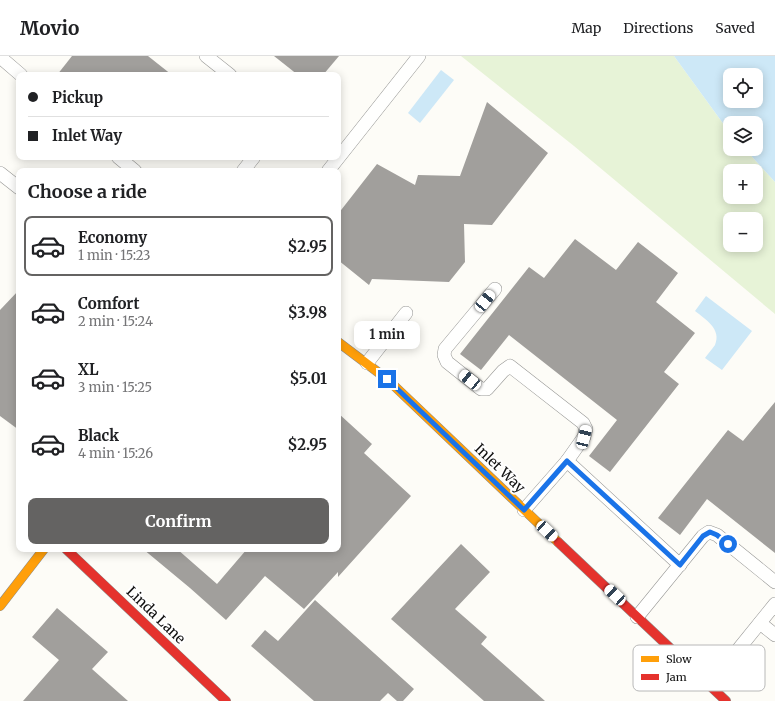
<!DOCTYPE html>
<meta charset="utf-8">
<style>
body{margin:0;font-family:Merriweather,serif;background:#f2f2f2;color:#202124;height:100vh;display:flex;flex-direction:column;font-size:15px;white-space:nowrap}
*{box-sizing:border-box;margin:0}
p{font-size:13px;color:#757577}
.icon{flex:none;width:22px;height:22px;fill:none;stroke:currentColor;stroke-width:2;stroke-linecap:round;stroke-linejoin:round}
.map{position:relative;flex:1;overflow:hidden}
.panel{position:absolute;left:16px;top:112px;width:325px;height:384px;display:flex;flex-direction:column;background:#fff;border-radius:8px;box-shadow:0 2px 10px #0003}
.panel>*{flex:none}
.guide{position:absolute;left:16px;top:16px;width:325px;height:88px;border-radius:8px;box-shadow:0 2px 10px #0003;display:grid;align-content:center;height:88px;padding:0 12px;background:#fff}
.tools{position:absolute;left:723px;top:12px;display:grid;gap:8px}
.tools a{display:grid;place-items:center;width:40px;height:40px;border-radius:8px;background:#fff;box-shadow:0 2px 10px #0003;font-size:20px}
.end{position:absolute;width:18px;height:18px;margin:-9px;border:5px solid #1a73e8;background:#fff;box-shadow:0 0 0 2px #fff}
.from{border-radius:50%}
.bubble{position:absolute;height:28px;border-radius:8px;background:#fff;box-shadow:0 2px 10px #0003;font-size:13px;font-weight:700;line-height:28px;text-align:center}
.car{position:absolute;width:12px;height:24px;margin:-12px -6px;border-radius:5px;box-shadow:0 0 3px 1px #0007;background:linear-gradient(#fff 24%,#345 0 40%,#fff 0 76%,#345 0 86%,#fff 0)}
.guide b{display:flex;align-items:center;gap:14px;height:38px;font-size:15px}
.guide b+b{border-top:1px solid #e0e0e0}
.guide i{width:10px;height:10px;background:#202124}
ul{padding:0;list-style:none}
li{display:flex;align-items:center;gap:12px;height:60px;margin:0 8px 6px;padding:0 4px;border:2px solid transparent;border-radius:8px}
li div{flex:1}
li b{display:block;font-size:15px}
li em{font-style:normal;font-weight:700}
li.selected{border-color:#646362}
li>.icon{width:36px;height:36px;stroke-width:1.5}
h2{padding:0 12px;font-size:18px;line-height:48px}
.action{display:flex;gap:8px;margin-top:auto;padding:8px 12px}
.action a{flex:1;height:46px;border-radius:8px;background:#646362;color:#fff;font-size:16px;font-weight:700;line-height:46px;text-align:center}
header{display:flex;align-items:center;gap:24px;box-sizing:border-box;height:56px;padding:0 20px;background:#fff;border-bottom:1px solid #e0e0e0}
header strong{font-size:19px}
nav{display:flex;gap:22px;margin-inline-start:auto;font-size:14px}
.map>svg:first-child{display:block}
.green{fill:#e7f3d7;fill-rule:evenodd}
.water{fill:#cde8f7;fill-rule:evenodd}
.building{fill:#a19f9c}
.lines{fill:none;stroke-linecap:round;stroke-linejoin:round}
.lane-casing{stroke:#979795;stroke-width:14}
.slow-casing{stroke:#8e8d8b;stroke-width:10}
.jam-casing{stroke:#8e8d8b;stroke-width:10}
.lane{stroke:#fffffe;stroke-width:13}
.slow{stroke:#ff9f0a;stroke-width:9}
.jam{stroke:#e5322d;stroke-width:9}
.route{stroke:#1a73e8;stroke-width:5}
.labels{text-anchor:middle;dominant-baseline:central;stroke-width:4;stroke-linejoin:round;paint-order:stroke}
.street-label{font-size:14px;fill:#111;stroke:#fff}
.key{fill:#fff;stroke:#b8b8b8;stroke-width:1}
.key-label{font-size:11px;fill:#111}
</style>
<header>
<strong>Movio</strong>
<nav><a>Map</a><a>Directions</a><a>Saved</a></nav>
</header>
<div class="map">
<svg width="775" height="645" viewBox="0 0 775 645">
<rect width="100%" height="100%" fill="#fdfcf7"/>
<path class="green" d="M461 0H674L730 77V93H745L775 126V258L574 90ZM730 115H756V141H730ZM730 163H756V189H730Z"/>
<g class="water">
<path d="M674 0H775V126L745 93H756V67H730V77ZM730 19H756V45H730Z"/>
<polygon points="441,14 454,24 420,67 408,57"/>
<path d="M706 240 752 275 722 314 705 302C708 298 712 293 715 289 722 273 705 263 695 255Z"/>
</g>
<g class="building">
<polygon points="72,0 148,0 172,19 57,19"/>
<polygon points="274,0 339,0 323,19 298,19"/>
<polygon points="487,46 548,97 492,169 464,168 465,206 449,226 372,223 369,229 338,204 338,158 377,108 415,129 418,119 460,120"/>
<polygon points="575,183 616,214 638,186 678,217 656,246 695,277 664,316 679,328 610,416 589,400 617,364 509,279 481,314 460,298 529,211 544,222"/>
<polygon points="19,234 19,374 0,360 0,254"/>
<polygon points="775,346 775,497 707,443 680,479 658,462 728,374 743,385"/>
<polygon points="338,357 372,388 364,397 411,440 338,521 338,516 304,553 265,520 226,564 190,532 143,493 177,493 217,528 247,493 338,493"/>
<polygon points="461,488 490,516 455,553 487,581 481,588 545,645 484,645 391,563"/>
<polygon points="315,544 414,633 403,645 397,645 388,637 380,645 314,645 251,590 265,574 278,585"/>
<polygon points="57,552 108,596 92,613 128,645 23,645 59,604 32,581"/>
</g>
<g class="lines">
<defs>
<g id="lane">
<polyline points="206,0 230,19"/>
<polyline points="0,1 21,19"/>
<polyline points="118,101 135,115"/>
<polyline points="243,115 254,101"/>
<polyline points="328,115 419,0"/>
<polyline points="0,117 19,132"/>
<polyline points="495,233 445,293 444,299 447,306 481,333 487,333 503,315 510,310 583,367 586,373 584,381 567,405 680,509"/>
<polyline points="367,307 406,257"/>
<polyline points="524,454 567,405"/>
<polyline points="637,561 703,480 709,476 717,479 775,526"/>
<polyline points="760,567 775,579"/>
<polyline points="737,595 775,548"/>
</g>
<g id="slow">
<polyline points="338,286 387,323 558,486"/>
<polyline points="0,550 44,493"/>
</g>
<g id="jam">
<polyline points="558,486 726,645"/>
<polyline points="66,493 226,645"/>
</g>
</defs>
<use href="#lane" class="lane-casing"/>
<use href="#slow" class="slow-casing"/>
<use href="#jam" class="jam-casing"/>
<use href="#lane" class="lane"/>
<use href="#slow" class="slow"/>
<use href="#jam" class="jam"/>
</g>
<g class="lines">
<polyline class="route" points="387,323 524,454 567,405 680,509 703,480 710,476 717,479 728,488"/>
</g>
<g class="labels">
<g class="street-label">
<text transform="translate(500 412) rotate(44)">Inlet Way</text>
<text transform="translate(156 559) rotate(44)">Linda Lane</text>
</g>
</g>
<rect x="633" y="589" width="132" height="46" rx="6" class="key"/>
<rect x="641" y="600" width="18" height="6" fill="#ff9f0a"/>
<rect x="641" y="618" width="18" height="6" fill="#e5322d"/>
<g class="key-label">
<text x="666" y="607">Slow</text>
<text x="666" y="625">Jam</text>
</g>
</svg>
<div class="tools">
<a><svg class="icon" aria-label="locate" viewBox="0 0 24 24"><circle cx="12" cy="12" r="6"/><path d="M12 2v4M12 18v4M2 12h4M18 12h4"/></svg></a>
<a><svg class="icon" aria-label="layers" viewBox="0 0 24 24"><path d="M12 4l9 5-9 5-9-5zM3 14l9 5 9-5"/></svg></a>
<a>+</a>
<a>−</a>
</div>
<i class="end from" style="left:728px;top:488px"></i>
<i class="end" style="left:387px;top:323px"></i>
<div class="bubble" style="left:354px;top:265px;width:66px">1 min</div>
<i class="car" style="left:485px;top:245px;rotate:39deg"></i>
<i class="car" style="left:470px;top:324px;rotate:309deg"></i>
<i class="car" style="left:584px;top:381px;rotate:14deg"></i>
<i class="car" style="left:547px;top:475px;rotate:133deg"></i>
<i class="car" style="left:615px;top:539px;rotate:313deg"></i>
<div class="guide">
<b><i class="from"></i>Pickup</b>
<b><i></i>Inlet Way</b>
</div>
<section class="panel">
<h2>Choose a ride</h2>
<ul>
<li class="selected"><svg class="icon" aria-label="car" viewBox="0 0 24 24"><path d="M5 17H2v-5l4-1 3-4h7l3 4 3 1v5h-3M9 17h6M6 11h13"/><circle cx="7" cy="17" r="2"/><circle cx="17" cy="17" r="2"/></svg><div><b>Economy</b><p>1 min · 15:23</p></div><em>$2.95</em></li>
<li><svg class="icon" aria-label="car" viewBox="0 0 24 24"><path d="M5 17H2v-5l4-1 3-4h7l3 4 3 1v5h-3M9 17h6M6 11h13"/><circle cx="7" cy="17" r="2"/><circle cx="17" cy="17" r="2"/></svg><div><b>Comfort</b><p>2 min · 15:24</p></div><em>$3.98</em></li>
<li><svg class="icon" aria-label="car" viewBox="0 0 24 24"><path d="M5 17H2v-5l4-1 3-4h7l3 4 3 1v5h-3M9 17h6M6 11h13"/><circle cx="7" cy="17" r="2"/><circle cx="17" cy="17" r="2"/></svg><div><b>XL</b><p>3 min · 15:25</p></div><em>$5.01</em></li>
<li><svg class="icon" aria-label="car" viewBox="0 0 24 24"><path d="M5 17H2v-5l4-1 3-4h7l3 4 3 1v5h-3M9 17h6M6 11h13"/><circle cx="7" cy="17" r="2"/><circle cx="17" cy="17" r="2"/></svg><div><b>Black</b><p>4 min · 15:26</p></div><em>$2.95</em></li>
</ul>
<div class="action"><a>Confirm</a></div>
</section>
</div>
